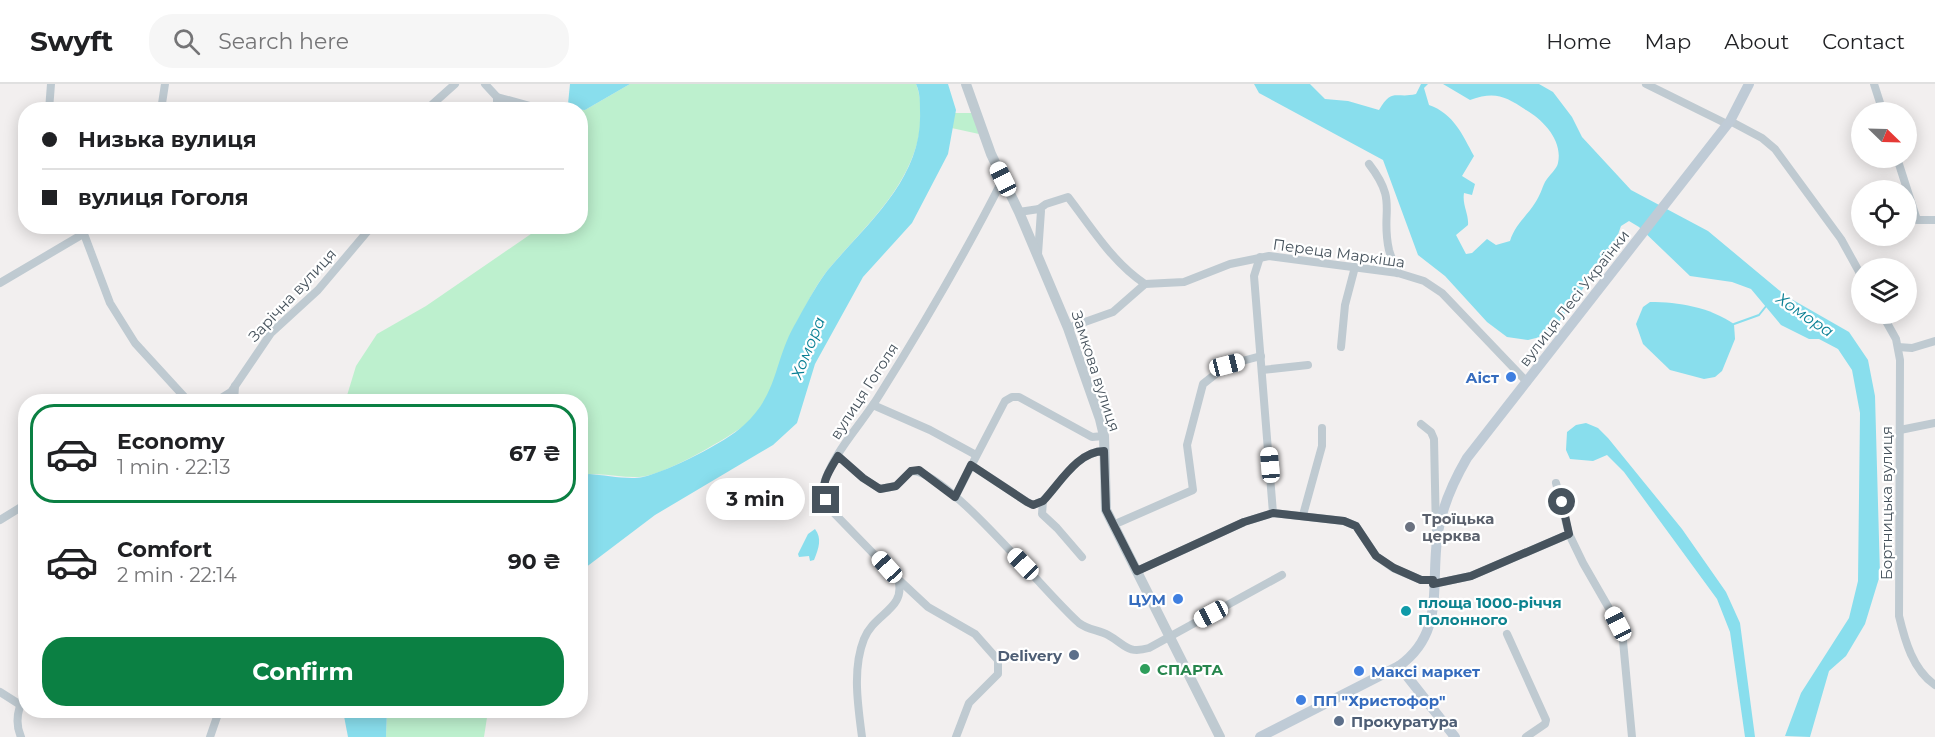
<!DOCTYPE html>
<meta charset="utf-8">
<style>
body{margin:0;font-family:Montserrat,sans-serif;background:#f6f6f6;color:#202124;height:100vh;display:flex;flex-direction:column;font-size:22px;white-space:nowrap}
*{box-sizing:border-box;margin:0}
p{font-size:20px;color:#757577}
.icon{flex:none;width:33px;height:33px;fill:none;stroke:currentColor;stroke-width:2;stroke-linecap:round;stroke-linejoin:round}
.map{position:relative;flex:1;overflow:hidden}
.side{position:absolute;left:18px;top:310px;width:570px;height:324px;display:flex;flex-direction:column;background:#fff;border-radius:24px;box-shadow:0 3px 15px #0003}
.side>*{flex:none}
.banner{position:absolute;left:18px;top:18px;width:570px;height:132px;border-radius:24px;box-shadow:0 3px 15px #0003;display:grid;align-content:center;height:132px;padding:0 24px;background:#fff}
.needle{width:39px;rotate:113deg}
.fabs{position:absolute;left:1851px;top:18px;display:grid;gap:12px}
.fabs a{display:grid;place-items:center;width:66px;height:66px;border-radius:50%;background:#fff;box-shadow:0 3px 15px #0003;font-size:30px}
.end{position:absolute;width:27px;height:27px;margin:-14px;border:8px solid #47535d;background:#fff;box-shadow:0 0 0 3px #fff}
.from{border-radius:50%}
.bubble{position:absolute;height:42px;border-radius:21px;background:#fff;box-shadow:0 3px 15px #0003;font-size:20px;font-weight:700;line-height:42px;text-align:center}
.car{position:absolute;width:18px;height:36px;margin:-18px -9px;border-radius:8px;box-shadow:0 0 4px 2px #0007;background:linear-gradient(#fff 24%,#345 0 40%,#fff 0 76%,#345 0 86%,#fff 0)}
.banner b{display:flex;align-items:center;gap:21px;height:57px;font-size:22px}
.banner b+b{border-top:2px solid #e0e0e0}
.banner i{width:15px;height:15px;background:#202124}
ul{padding:10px 0 0;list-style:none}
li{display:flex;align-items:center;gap:18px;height:99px;margin:0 12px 9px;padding:0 12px;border:3px solid transparent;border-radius:24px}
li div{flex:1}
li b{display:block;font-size:22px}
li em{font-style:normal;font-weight:700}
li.active{border-color:#0b8043}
li>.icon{width:54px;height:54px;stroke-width:1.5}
.primary-button{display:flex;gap:12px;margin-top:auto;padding:12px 24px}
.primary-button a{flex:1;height:69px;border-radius:24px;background:#0b8043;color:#fff;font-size:24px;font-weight:700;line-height:69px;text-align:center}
header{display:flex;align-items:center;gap:36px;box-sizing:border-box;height:84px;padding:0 30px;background:#fff;border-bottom:2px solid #e0e0e0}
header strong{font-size:28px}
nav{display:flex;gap:33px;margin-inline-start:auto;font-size:21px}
.search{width:420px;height:54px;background:#f6f6f6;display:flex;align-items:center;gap:15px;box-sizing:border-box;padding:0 21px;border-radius:24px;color:#757577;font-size:22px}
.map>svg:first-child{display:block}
.green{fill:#bdf0ce}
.water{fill:#89deed}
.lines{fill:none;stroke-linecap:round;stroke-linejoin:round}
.stream{stroke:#89deed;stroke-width:2}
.minor{stroke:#bfcad1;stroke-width:8}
.tertiary{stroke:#bfcad1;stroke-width:10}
.secondary{stroke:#bfcbd6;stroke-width:10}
.route{stroke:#47535d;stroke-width:8}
.shop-dot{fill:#3f7fe0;stroke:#fff;stroke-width:2}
.worship-dot{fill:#6b7280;stroke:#fff;stroke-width:2}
.culture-dot{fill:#0f9aa8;stroke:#fff;stroke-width:2}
.service-dot{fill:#5c6f8a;stroke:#fff;stroke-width:2}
.leisure-dot{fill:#2e9e5b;stroke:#fff;stroke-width:2}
.labels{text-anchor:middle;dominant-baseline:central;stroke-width:4.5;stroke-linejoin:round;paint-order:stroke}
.street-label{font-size:15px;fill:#47535d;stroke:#fff}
.shop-label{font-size:15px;font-weight:bold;fill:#366cbe;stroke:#fff;text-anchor:end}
.worship-label{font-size:15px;font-weight:bold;fill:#5b616d;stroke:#fff;text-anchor:start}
.culture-label{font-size:15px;font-weight:bold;fill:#0d838f;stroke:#fff;text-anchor:start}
.service-label{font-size:15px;font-weight:bold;fill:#4e5e75;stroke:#fff;text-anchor:end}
.leisure-label{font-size:15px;font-weight:bold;fill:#27864d;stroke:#fff;text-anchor:start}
.water-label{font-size:16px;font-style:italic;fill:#0b8095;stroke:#fff}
</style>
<header>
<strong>Swyft</strong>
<div class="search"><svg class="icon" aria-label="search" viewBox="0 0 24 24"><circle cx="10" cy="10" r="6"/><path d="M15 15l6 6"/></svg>Search here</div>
<nav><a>Home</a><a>Map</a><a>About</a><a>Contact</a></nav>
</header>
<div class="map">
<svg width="1935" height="653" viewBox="0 0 1935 653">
<rect width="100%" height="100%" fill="#f2efef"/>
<g class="green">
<path d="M630 0H916C923 17 922 45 916 63 900 114 860 147 827 187 816 201 808 218 799 234 778 269 778 319 741 344 720 358 663 392 639 393 620 394 599 387 581 392L580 318H345L356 282 377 250 426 222 541 143 580 142V26H585Z"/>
<polygon points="950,29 972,29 979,50 947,43"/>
<polygon points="387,627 488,627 484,653 386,653"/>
</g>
<g class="water">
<polygon points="570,0 630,0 585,26 571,25 568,20"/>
<path d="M916 0H948L956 26 948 70 912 139 863 193 815 280 797 339 773 361 655 431 581 487V392L589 390C605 391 628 396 643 393 668 387 725 359 744 341 778 310 774 278 794 242 804 224 815 203 827 187 867 139 923 95 920 27 920 17 920 9 916 0Z"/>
<path d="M1254 0H1310L1325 15 1348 17 1379 26C1392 3 1396 15 1416 10L1421 0H1428L1424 4 1429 21C1454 30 1462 50 1474 72L1462 92 1475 100 1472 111 1464 109C1462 121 1469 130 1468 141L1456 151 1466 170 1472 169 1487 155 1496 161 1510 157C1515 141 1526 133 1535 119 1540 112 1542 104 1545 98 1549 91 1557 85 1558 79 1563 56 1543 36 1526 26 1505 12 1495 7 1470 16L1443 0H1539L1553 8 1572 33 1582 53 1631 106 1708 147 1786 212 1849 248 1868 276 1875 312 1880 491 1865 540 1846 572 1829 587 1810 653 1785 652 1801 609 1849 534 1858 497 1860 329 1852 286 1838 265 1819 255H1809L1781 241 1751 205 1732 198 1690 192 1639 143 1629 137 1621 142 1614 162 1555 243 1540 253 1528 256 1507 253 1487 238 1445 192 1418 171 1383 76 1259 9Z"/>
<path d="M1650 218C1679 218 1709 223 1734 240L1735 255 1722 287 1715 293 1704 295 1670 286 1643 260 1636 240 1643 223Z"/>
<polygon points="1586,339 1598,344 1608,354 1682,445 1726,508 1740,539 1755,653 1745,653 1730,548 1717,515 1624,388 1607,371 1593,377 1570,375 1566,366 1567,348 1576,341"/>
<path d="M815 445C822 454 819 464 814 476L810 477 809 472 799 473 798 470 808 450Z"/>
<polygon points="343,627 387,627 386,653 348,653"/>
</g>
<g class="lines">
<polyline class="stream" points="1734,240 1759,231 1767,221"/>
<g class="minor">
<polyline points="485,0 497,13 497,26"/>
<polyline points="1646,0 1727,40"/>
<polyline points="1874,0 1883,28"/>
<polyline points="497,13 541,25"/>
<polyline points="49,26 51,0"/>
<polyline points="161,26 165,0"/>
<polyline points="426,26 455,0"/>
<polyline points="1730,37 1762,54 1775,65 1841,155 1862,193"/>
<polyline points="1897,74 1917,136 1935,136"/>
<path d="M1369 80C1399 119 1380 126 1389 166 1391 174 1395 181 1398 189"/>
<path d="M1039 125 1046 120 1068 113C1092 144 1112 178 1145 200"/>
<polyline points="1019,128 1039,125 1041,127 1038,170"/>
<polyline points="81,142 110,219 135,259 189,318"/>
<polyline points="1260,173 1254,192 1273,429"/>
<polyline points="0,199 83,150"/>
<path d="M1882 230 1896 255 1900 276 1899 532C1905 557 1913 586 1935 601"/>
<polyline points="1068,244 1113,228 1145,200 1184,198 1230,180 1269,172 1398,189 1424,197 1442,209 1527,298"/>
<polyline points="1341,263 1345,221 1355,183"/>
<polyline points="1898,263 1912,264 1935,257"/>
<polyline points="1262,286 1308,281"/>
<polyline points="215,318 231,308 271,249 318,206 372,142"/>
<polyline points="234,318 235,302"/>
<polyline points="873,321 930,346 976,371"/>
<polyline points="1421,340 1431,348 1434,355 1436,448"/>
<polyline points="1900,346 1935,339"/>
<path d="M838 372 863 394 880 405 896 402 911 387C947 385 1047 512 1079 539 1088 546 1099 546 1108 551 1126 561 1127 570 1149 564L1282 491"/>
<polyline points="971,381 1027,418 1033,421 1043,417"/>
<polyline points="1556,399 1569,450 1583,479 1618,540 1623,557 1632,653"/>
<polyline points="955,413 1005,317 1012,313 1019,313 1092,353 1104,352"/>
<polyline points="1303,431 1322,362 1322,344"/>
<polyline points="0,436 26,420"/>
<polyline points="1113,441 1193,406 1187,361 1203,300 1227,281 1261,272"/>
<path d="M1082 473 1057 444 1042 430 1043 417C1060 399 1078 367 1104 367"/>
<polyline points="1137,487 1244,438 1273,429 1344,437 1356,442 1376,472 1393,484 1421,496 1433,496"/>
<polyline points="898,495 928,523 975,550 998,576 998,590 969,619 956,653"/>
<polyline points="1433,500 1471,492 1569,450"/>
<polyline points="1507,550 1546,636 1545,640 1526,653"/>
<polyline points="0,608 19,620"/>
<path d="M21 653C14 638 19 621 26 608"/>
<polyline points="210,653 219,627"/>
<path d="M862 653C858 622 852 585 864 555 874 529 907 525 898 495L831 426 823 403C832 369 862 340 880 310 924 240 966 168 1003 95"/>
</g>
<polyline class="tertiary" points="966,0 991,70 1019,128 1068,244 1100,335 1104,352 1106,426 1220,653"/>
<g class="secondary">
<polyline points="1399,582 1455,653"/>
<path d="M1260 653 1399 582C1444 550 1431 505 1437 456 1440 428 1453 398 1467 374L1730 37 1749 0"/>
</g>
</g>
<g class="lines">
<path class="route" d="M826 416C819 400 830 386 838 372L863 394 880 405 896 402 911 387 919 386 955 413 971 381 1027 418 1033 421 1043 417C1060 399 1078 367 1104 367L1106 426 1137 487 1244 438 1273 429 1344 437 1356 442 1376 472 1394 484 1421 496H1433V500L1471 492 1569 450 1562 418"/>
</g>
<g class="shop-dot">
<circle cx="1511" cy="293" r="6"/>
<circle cx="1178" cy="515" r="6"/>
<circle cx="1359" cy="587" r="6"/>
<circle cx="1301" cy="616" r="6"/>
</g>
<circle class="worship-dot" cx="1410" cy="443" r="6"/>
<circle class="culture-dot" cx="1406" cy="527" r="6"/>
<g class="service-dot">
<circle cx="1074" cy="571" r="6"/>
<circle cx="1339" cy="637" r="6"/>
</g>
<circle class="leisure-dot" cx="1145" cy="585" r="6"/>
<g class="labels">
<g class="street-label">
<text transform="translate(1339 169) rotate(8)">Переца Маркіша</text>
<text transform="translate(292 211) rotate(-47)">Зарічна вулиця</text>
<text transform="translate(1574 214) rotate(-52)">вулиця Лесі Українки</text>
<text transform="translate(1096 287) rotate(72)">Замкова вулиця</text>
<text transform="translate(864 307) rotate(-57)">вулиця Гоголя</text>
<text transform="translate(1886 419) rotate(-90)">Бортницька вулиця</text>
</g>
<g class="shop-label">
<text x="1499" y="293">Аіст</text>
<text x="1166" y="515">ЦУМ</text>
<text x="1371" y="587" text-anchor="start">Максі маркет</text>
<text x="1313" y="616" text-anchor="start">ПП "Христофор"</text>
</g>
<g class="worship-label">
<text x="1422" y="434">Троїцька<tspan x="1422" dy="17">церква</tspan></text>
</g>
<g class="culture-label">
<text x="1418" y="518">площа 1000-річчя<tspan x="1418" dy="17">Полонного</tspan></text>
</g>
<g class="service-label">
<text x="1062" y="571">Delivery</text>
<text x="1351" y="637" text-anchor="start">Прокуратура</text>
</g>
<g class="leisure-label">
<text x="1157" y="585">СПАРТА</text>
</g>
<g class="water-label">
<text transform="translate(1805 231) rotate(34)">Хомора</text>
<text transform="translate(808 264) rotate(-68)">Хомора</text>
</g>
</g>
</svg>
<div class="fabs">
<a><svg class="needle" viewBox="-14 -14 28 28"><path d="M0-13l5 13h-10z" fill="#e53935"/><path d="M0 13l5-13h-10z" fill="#757577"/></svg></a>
<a><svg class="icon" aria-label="locate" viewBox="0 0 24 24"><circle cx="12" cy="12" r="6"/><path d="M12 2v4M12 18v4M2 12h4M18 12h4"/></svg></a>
<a><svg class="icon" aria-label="layers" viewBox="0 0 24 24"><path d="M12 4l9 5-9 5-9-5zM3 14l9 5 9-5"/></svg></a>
</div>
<i class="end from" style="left:1562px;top:418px"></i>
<i class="end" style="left:826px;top:416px"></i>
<div class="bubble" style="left:706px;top:394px;width:99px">3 min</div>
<i class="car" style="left:1003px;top:95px;rotate:334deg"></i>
<i class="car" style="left:1227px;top:281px;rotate:76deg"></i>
<i class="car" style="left:1270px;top:381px;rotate:355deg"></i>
<i class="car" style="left:1023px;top:480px;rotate:316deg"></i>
<i class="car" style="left:887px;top:483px;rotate:318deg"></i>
<i class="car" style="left:1211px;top:530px;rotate:242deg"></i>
<i class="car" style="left:1618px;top:540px;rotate:333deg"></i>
<div class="banner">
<b><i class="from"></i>Низька вулиця</b>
<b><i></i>вулиця Гоголя</b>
</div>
<section class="side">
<ul>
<li class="active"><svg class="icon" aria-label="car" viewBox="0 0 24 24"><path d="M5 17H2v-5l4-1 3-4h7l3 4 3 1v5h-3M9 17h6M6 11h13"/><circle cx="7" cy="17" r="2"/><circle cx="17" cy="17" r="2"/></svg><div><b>Economy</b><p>1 min · 22:13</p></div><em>67 ₴</em></li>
<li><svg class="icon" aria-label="car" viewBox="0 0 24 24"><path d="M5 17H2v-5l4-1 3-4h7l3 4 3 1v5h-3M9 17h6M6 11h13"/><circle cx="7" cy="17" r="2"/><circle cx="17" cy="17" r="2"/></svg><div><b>Comfort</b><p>2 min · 22:14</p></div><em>90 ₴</em></li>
</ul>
<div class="primary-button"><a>Confirm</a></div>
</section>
</div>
